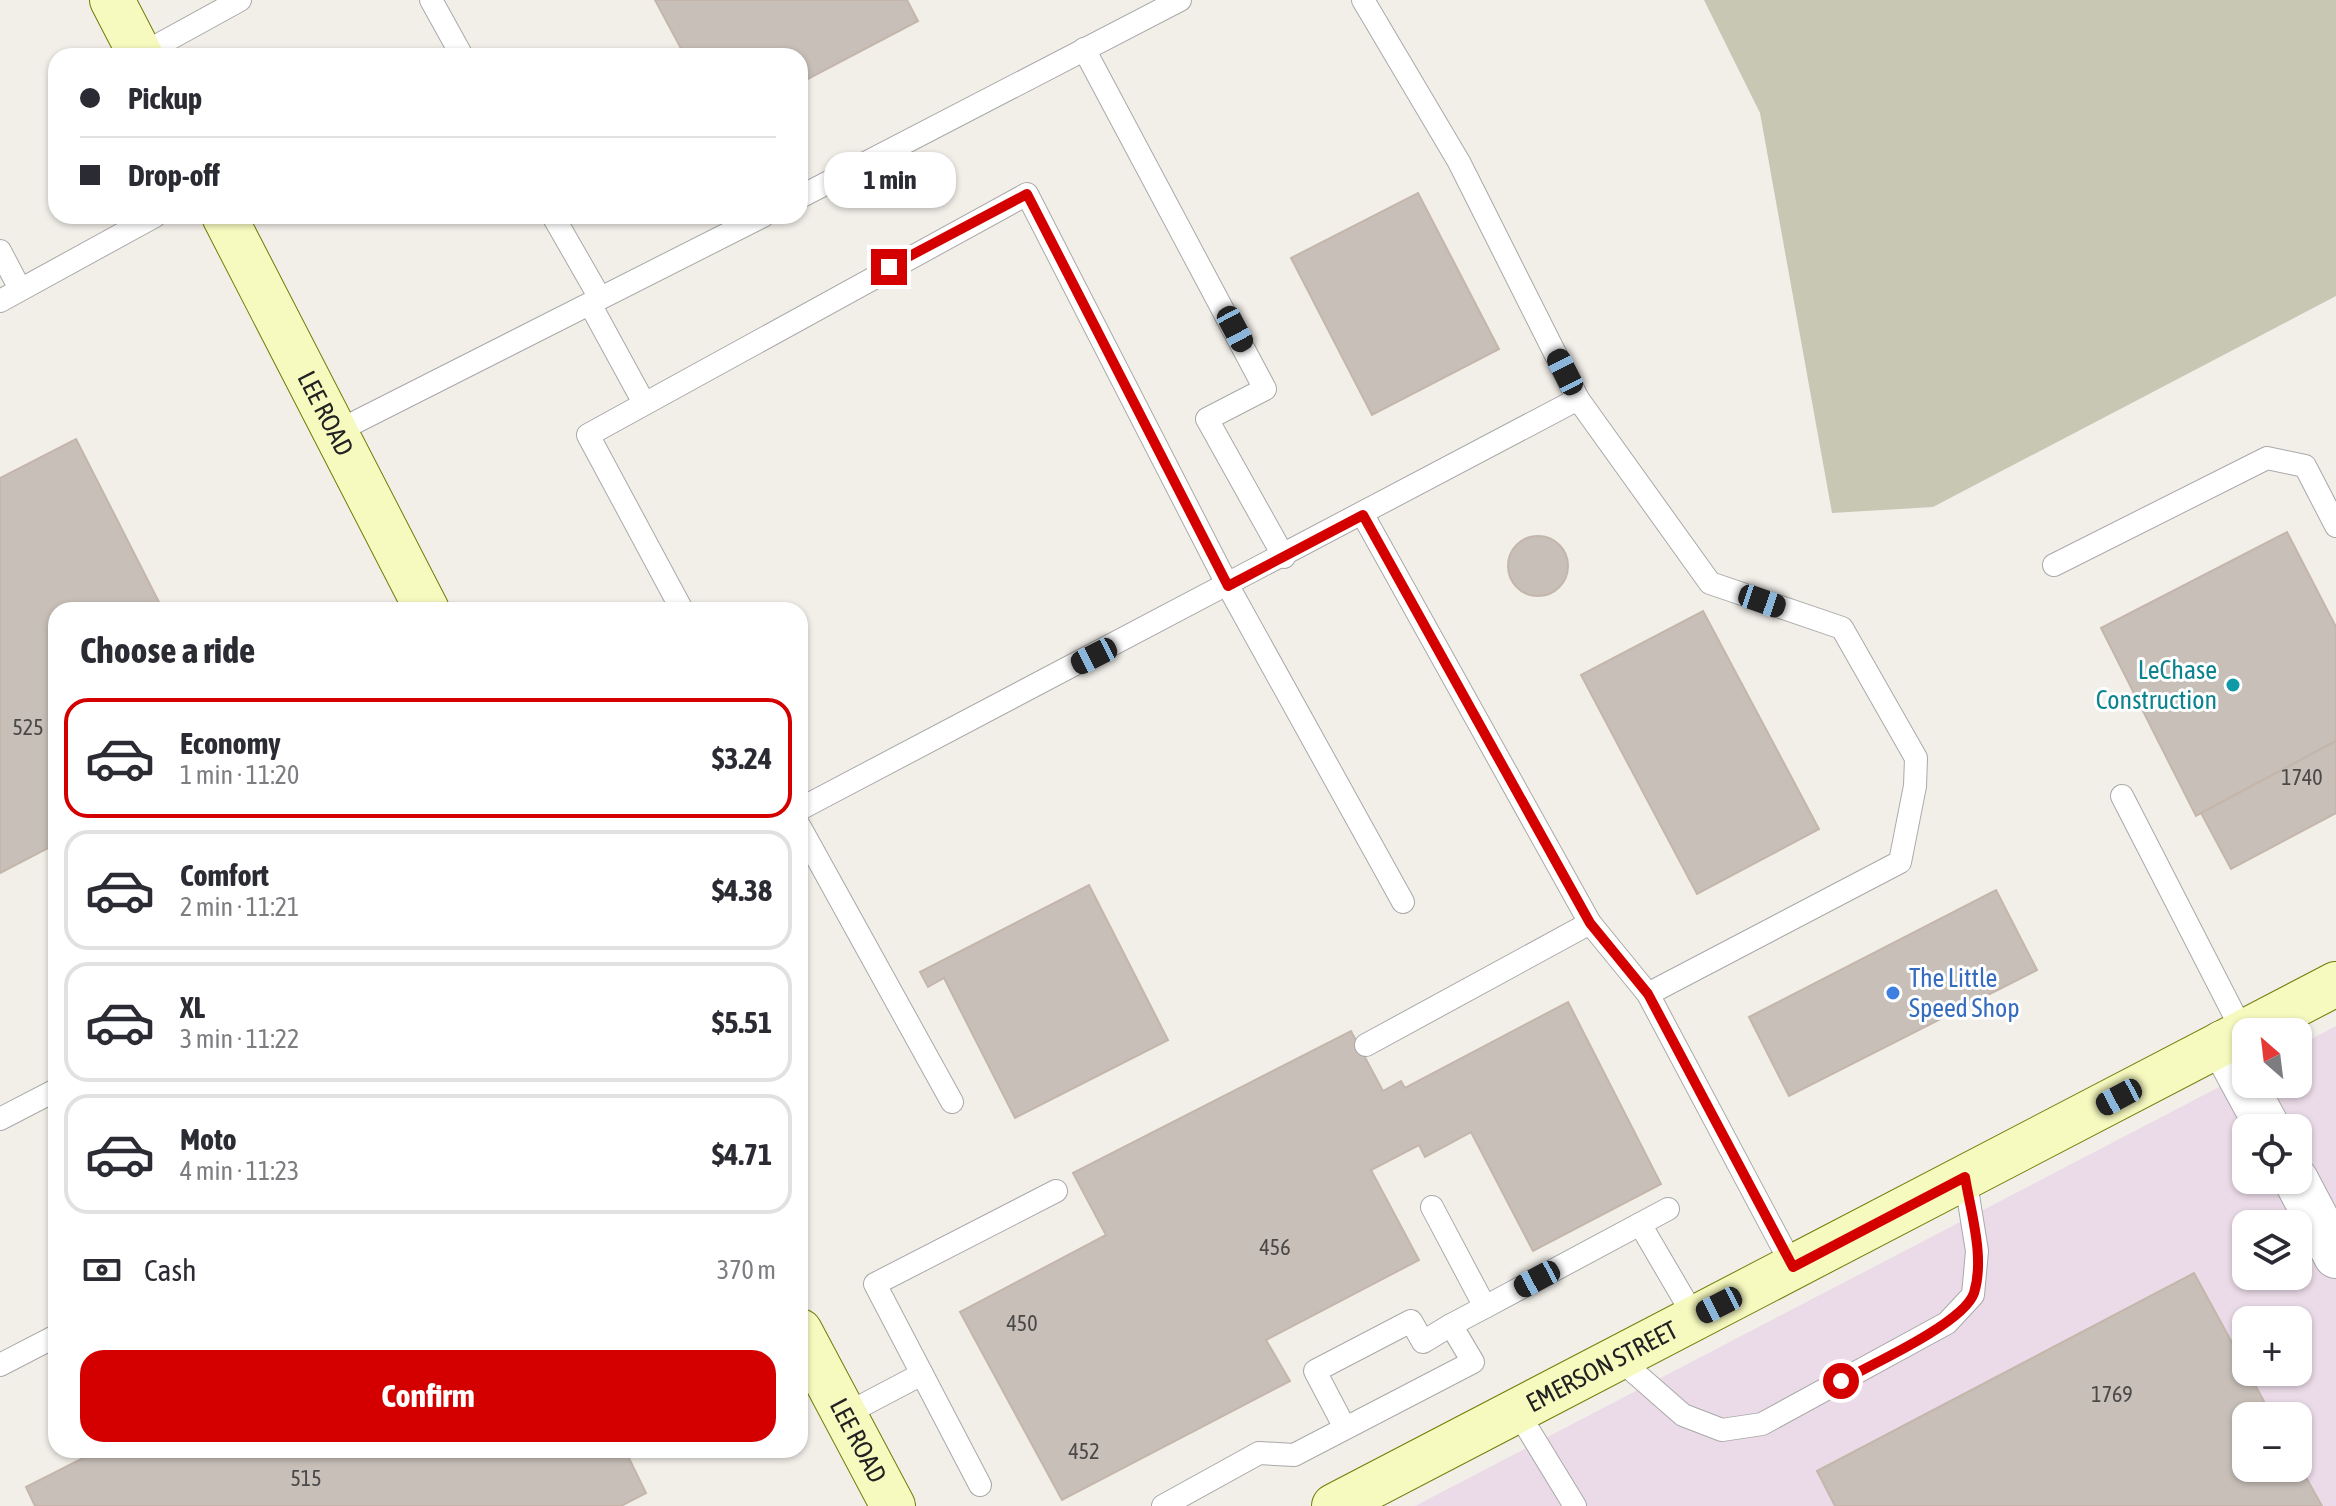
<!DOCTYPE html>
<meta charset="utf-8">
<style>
body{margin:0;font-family:"Asap Condensed",sans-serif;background:#f2f2f3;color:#2b2b33;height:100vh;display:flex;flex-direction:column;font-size:30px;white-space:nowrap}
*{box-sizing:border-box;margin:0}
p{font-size:26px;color:#7c7c81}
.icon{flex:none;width:44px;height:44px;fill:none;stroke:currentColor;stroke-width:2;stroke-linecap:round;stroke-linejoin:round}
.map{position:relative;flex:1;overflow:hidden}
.panel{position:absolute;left:48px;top:602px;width:760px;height:856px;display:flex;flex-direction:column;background:#fff;border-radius:24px;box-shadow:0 2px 6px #0004}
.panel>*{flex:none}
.top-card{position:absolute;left:48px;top:48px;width:760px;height:176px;border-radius:24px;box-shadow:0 2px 6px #0004;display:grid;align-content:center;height:176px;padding:0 32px;background:#fff}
.needle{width:52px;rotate:332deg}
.controls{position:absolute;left:2232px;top:1018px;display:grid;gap:16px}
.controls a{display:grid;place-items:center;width:80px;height:80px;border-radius:16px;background:#fff;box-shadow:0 2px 6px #0004;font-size:40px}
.end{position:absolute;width:36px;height:36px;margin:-18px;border:10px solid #d40000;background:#fff;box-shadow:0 0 0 4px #fff}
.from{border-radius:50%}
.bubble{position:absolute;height:56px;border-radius:24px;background:#fff;box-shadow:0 2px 6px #0004;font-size:26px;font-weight:700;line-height:56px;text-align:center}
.car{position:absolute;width:24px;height:48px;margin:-24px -12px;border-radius:10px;box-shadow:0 0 6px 2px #0007;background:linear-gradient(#222 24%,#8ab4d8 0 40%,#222 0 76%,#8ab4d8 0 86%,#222 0)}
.top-card b{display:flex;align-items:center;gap:28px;height:76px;font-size:30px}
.top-card b+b{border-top:2px solid #e1e1e2}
.top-card i{width:20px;height:20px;background:#2b2b33}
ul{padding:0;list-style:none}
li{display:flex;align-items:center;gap:24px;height:120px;margin:0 16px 12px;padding:0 16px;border:4px solid #e1e1e2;border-radius:24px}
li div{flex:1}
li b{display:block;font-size:30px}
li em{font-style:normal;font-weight:700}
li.selected{border-color:#d40000}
li>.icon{width:72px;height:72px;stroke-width:1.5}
h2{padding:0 32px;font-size:36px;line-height:96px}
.pay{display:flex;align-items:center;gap:20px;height:88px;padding:0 32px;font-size:30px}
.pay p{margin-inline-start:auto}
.button{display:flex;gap:16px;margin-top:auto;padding:16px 32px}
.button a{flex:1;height:92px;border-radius:24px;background:#d40000;color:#fff;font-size:32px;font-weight:700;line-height:92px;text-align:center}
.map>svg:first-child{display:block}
.industrial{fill:#ebdbe8;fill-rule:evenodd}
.construction{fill:#c7c7b4}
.building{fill:#c7bfb8;stroke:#c4b6ab;stroke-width:2}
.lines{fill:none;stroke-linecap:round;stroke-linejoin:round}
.lane-casing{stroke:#a9a9a9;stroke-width:24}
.street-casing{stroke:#a9a9a9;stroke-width:46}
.secondary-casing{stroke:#707d05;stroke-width:46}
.lane{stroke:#fff;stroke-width:22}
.street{stroke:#fff;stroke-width:44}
.secondary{stroke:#f7fabf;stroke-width:44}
.route{stroke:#d40000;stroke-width:10}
.culture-dot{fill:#0f9aa8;stroke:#fff;stroke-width:3}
.shop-dot{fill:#3f7fe0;stroke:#fff;stroke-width:3}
.labels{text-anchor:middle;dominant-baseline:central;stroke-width:6;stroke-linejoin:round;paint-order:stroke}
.number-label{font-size:22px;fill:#4b4948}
.street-label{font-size:26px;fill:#222;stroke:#fff}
.culture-label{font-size:26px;fill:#0d838f;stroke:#fff;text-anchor:end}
.shop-label{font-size:26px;fill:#366cbe;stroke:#fff;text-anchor:start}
</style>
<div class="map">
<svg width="2336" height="1506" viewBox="0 0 2336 1506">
<rect width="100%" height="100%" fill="#f2efe9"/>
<path class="industrial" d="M2336 1026V1506H1415L2246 1073V1084H2298V1046ZM2246 1128H2298V1180H2246ZM2246 1224H2298V1276H2246ZM2246 1320H2298V1372H2246ZM2246 1416H2298V1468H2246Z"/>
<polygon class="construction" points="1704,0 2336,0 2336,296 1933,507 1832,513 1760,113"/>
<g class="building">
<polygon points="655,0 907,0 918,21 800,83 800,56 685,56"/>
<polygon points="1418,193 1499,349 1372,415 1291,258"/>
<polygon points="76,439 163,610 56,610 56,844 0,873 0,478"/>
<polygon points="2287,532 2336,627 2336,741 2196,816 2101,628"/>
<circle cx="1538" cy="566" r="30"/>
<polygon points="1703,611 1819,829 1697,894 1581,675"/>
<polygon points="2336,741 2336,813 2231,869 2201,813"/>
<polygon points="1089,885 1168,1040 1015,1118 944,978 928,987 920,972"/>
<polygon points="1996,890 2037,970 1789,1096 1749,1017"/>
<polygon points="1568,1002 1661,1184 1533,1251 1471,1132 1425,1157 1419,1145 1371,1170 1419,1260 1266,1340 1290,1381 1062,1500 960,1312 1106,1235 1073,1173 1351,1031 1383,1091 1401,1081 1405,1088"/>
<polygon points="2194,1273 2272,1416 2246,1416 2246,1468 2298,1468 2298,1463 2322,1506 1835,1506 1817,1471"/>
<polygon points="99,1450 625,1450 646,1493 621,1506 35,1506 26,1487"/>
</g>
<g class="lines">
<defs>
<g id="lane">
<polyline points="431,0 462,56"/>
<polyline points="1084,49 1265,389 1207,419 1284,557"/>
<polyline points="140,55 240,0"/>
<polyline points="800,197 1180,0"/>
<polyline points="553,216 600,298"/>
<polyline points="0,251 20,289"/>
<polyline points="0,301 155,216"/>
<polyline points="590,304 644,403"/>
<polyline points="1578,399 1710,583 1842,628 1916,758 1915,786 1900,862 1648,994"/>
<polyline points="336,432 763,216"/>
<polyline points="1363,515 1590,923 1648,994 1793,1267"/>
<polyline points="2054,565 2267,458 2305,466 2336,526"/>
<polyline points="682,610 588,435 1027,194 1228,586 1403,902"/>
<polyline points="2122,796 2243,1032"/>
<polyline points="800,809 1578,399 1459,162 1363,0"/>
<polyline points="800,827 952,1102"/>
<polyline points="1366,1045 1590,923"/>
<polyline points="0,1119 56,1090"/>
<polyline points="1640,1224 1695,1318"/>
<polyline points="1485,1307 1668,1209"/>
<polyline points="1618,1358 1683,1415 1722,1430 1762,1424 1947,1323 1973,1295 1977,1251 1965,1177"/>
<polyline points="0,1365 56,1336"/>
<polyline points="922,1374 980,1485"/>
<polyline points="1517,1411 1575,1506"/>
<polyline points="844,1415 922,1374 875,1284 1056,1191"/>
<polyline points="1345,1428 1315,1371 1411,1321 1423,1342 1451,1325"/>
<polyline points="1163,1506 1259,1453 1294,1455 1473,1362 1451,1325 1485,1307 1432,1207"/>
</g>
<g id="street">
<polyline points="2222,1043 2268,1128"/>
<polyline points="2296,1180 2336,1256"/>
</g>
<g id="secondary">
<polyline points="112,0 141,56"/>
<path id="s1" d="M224 216 427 610"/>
<path id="s2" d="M800 1331 893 1506"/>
<path id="s3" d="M1334 1506 2336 984"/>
</g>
</defs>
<use href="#lane" class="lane-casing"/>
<use href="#street" class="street-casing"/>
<use href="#secondary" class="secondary-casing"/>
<use href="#lane" class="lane"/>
<use href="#street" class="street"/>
<use href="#secondary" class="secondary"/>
</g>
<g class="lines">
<path class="route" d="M889 267 1027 194 1228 586 1363 515 1590 923 1648 994 1793 1267 1965 1177C1971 1213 1985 1258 1974 1293 1964 1323 1871 1365 1841 1381"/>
</g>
<circle class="culture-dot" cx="2233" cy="685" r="8"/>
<circle class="shop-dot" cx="1893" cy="993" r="8"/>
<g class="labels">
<g class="number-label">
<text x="28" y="727">525</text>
<text x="2302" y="777">1740</text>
<text x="1275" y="1247">456</text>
<text x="1022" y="1323">450</text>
<text x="2112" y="1394">1769</text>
<text x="1084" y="1451">452</text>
<text x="306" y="1478">515</text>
</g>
<g class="street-label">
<text stroke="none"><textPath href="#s1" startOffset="222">LEE ROAD</textPath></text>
<text stroke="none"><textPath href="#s3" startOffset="302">EMERSON STREET</textPath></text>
<text stroke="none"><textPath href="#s2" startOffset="124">LEE ROAD</textPath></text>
</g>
<g class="culture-label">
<text x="2217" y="670">LeChase<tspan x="2217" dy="30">Construction</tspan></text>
</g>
<g class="shop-label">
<text x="1909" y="978">The Little<tspan x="1909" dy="30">Speed Shop</tspan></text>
</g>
</g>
</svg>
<div class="controls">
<a><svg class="needle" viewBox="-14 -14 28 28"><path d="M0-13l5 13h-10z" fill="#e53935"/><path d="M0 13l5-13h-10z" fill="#7c7c81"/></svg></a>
<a><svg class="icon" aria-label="locate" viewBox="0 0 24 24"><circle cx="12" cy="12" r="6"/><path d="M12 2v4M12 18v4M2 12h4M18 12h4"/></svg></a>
<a><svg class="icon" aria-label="layers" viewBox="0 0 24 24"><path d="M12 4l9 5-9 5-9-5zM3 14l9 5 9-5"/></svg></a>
<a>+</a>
<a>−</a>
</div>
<i class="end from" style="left:1841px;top:1381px"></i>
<i class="end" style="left:889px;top:267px"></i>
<div class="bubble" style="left:824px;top:152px;width:132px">1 min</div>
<i class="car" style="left:1235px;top:329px;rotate:152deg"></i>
<i class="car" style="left:1565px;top:372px;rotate:333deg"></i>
<i class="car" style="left:1762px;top:601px;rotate:109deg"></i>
<i class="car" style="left:1094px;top:656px;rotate:243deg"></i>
<i class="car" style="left:2119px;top:1097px;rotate:242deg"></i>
<i class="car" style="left:1537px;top:1279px;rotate:242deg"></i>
<i class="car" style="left:1719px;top:1305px;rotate:243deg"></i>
<div class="top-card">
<b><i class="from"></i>Pickup</b>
<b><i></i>Drop-off</b>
</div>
<section class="panel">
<h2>Choose a ride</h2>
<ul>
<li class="selected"><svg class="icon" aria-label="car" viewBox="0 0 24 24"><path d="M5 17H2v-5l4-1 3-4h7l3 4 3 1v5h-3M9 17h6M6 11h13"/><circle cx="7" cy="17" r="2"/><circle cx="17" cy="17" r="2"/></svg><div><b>Economy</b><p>1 min · 11:20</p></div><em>$3.24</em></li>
<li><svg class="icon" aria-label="car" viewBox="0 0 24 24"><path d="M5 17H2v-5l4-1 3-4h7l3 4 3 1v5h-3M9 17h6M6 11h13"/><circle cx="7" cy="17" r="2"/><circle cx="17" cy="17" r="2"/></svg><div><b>Comfort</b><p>2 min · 11:21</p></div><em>$4.38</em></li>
<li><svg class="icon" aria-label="car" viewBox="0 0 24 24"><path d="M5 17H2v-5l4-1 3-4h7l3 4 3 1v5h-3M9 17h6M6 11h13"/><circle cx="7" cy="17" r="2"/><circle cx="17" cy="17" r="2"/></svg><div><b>XL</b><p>3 min · 11:22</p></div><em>$5.51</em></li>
<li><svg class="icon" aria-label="car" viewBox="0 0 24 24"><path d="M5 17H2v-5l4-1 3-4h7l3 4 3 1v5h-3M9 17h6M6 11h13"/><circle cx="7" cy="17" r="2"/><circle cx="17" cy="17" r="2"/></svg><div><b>Moto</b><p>4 min · 11:23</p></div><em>$4.71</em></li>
</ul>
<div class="pay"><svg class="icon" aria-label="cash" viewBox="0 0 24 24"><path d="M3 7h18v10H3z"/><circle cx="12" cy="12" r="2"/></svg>Cash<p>370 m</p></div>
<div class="button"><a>Confirm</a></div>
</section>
</div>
